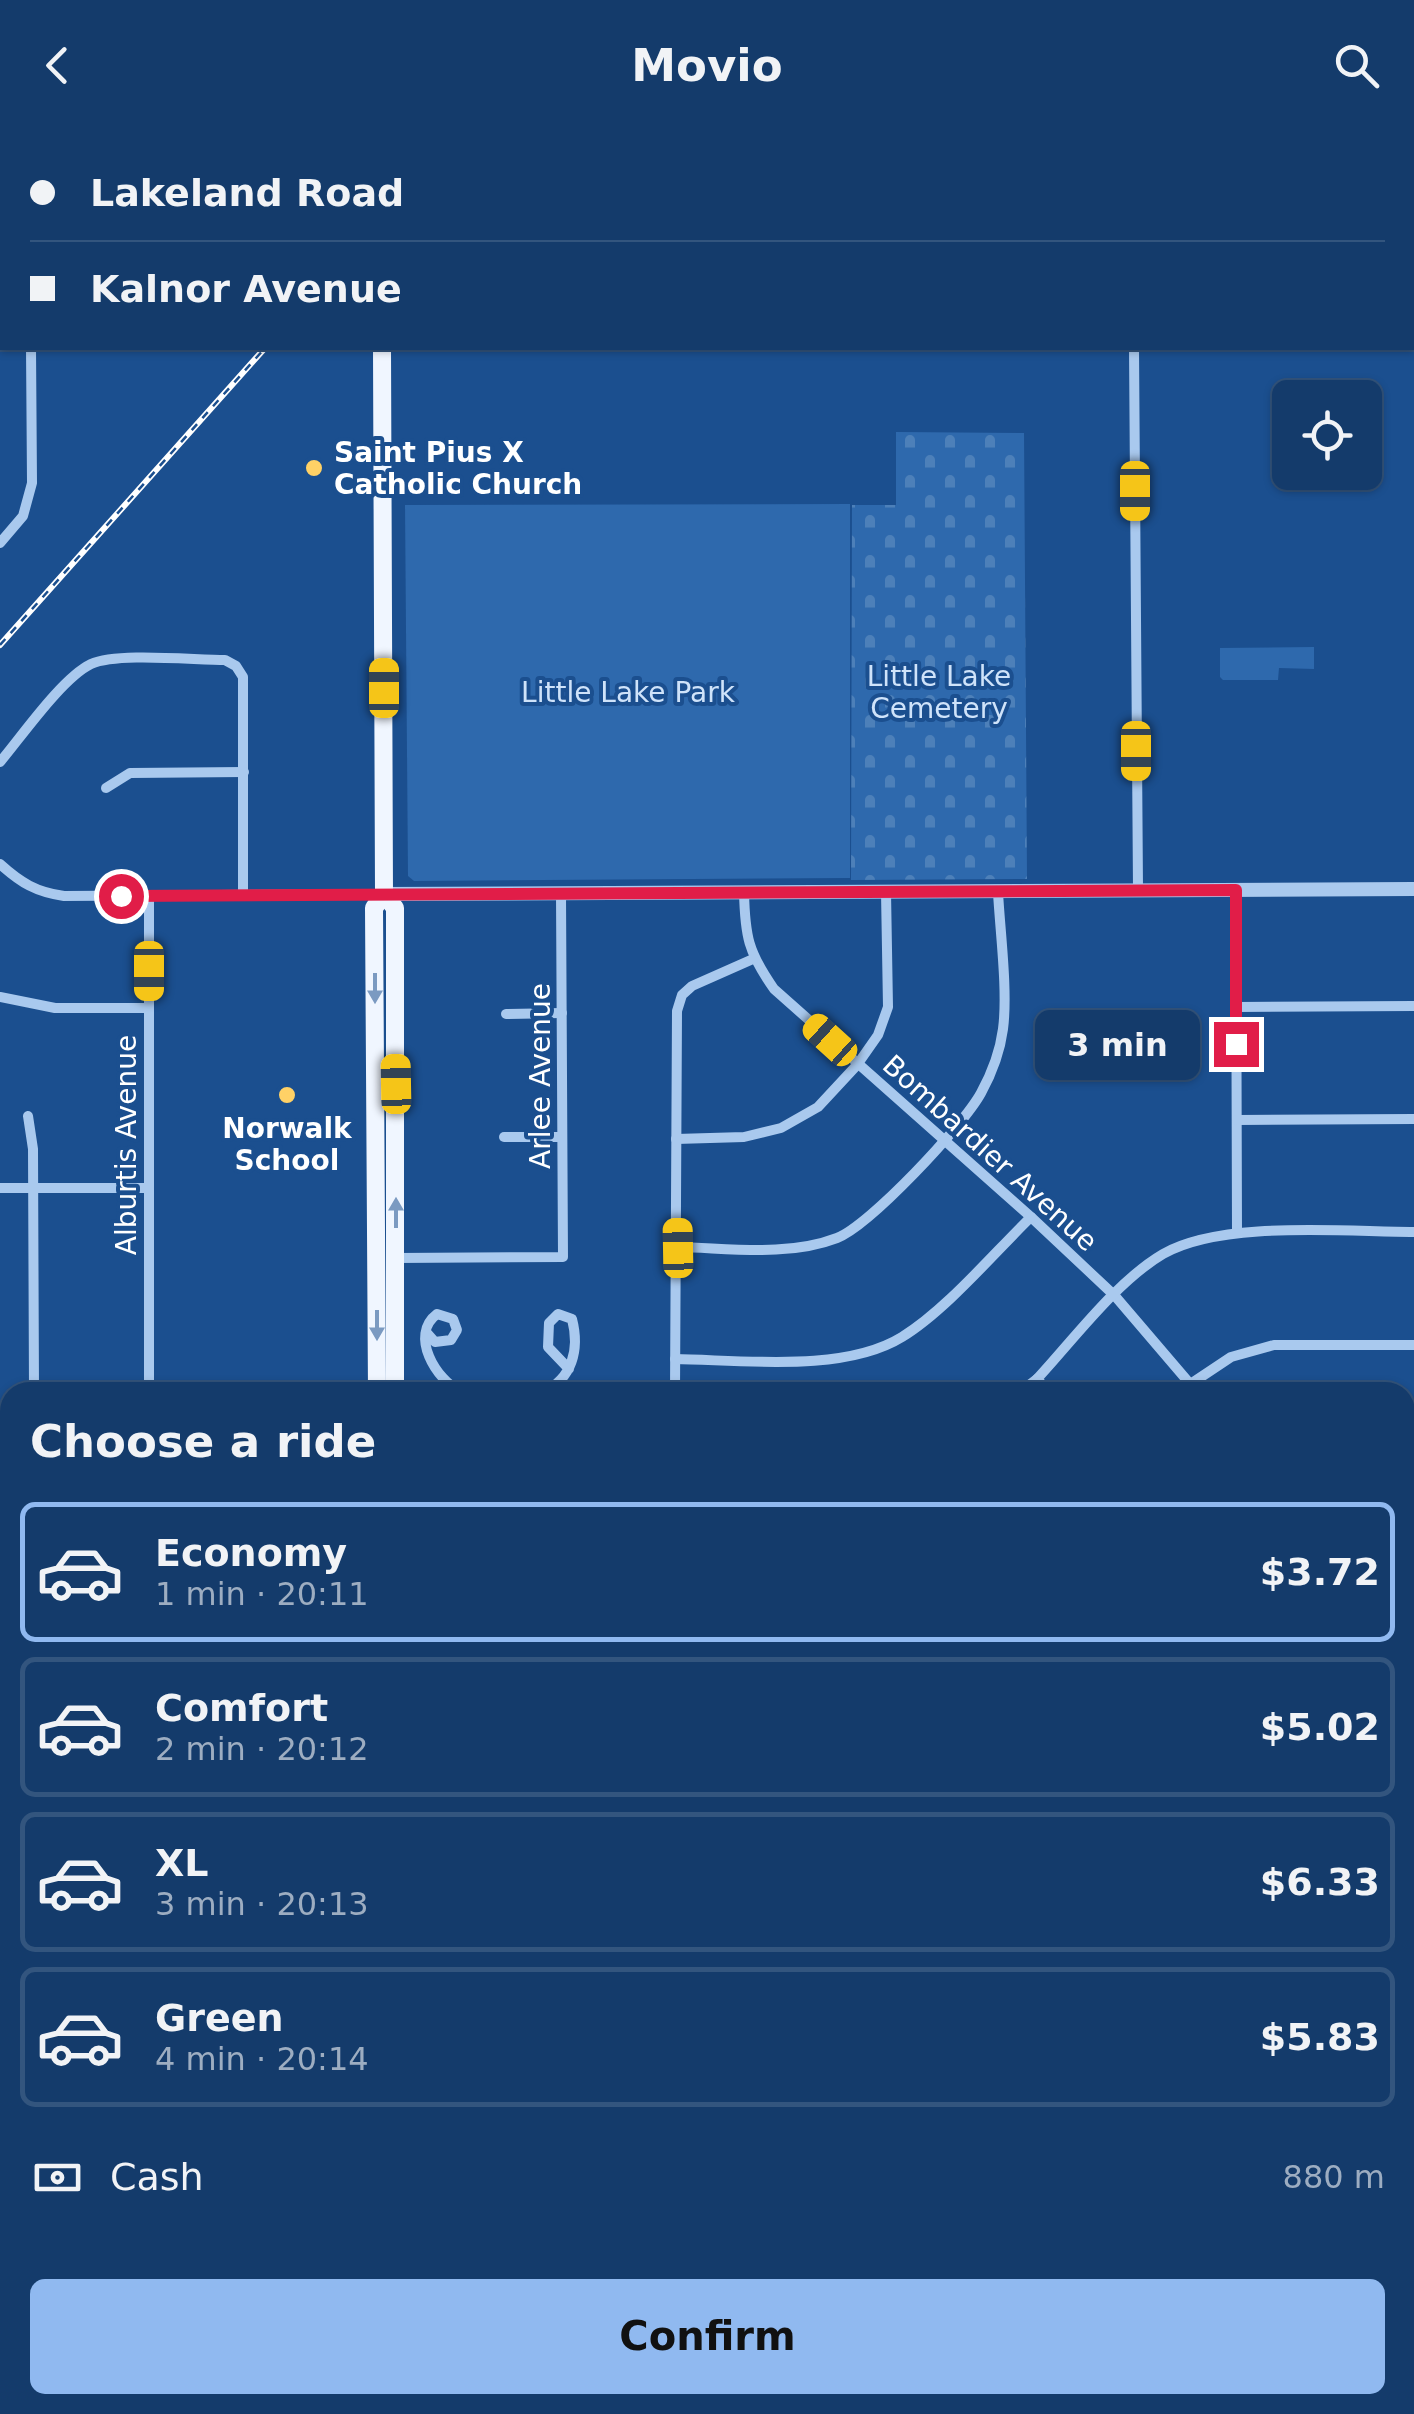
<!DOCTYPE html>
<meta charset="utf-8">
<style>
body{margin:0;font-family:"DejaVu Sans",sans-serif;background:#214673;color:#f1f3f6;height:100vh;display:flex;flex-direction:column;font-size:38px;white-space:nowrap}
*{box-sizing:border-box;margin:0}
p{font-size:32px;color:#9dadc1}
.icon{flex:none;width:55px;height:55px;fill:none;stroke:currentColor;stroke-width:2;stroke-linecap:round;stroke-linejoin:round}
.map{position:relative;flex:1;overflow:hidden}
.panel{position:absolute;left:0px;top:1252px;width:1415px;height:1032px;display:flex;flex-direction:column;background:#143b6b;border-radius:30px 30px 0 0;box-shadow:0 2px 8px #0004,0 0 0 2px #33557e}
.panel>*{flex:none}
.hud{position:absolute;left:0px;top:0px;width:1415px;height:220px;box-shadow:0 2px 8px #0004,0 0 0 2px #33557e;display:grid;align-content:center;height:220px;padding:0 30px;background:#143b6b}
.fabs{position:absolute;left:1272px;top:250px;display:grid;gap:20px}
.fabs a{display:grid;place-items:center;width:110px;height:110px;border-radius:15px;background:#143b6b;box-shadow:0 2px 8px #0004,0 0 0 2px #33557e;font-size:50px}
.end{position:absolute;width:45px;height:45px;margin:-22px;border:12px solid #e11d48;background:#fff;box-shadow:0 0 0 5px #fff}
.from{border-radius:50%}
.bubble{position:absolute;height:70px;border-radius:15px;background:#143b6b;box-shadow:0 2px 8px #0004,0 0 0 2px #33557e;font-size:32px;font-weight:600;line-height:70px;text-align:center}
.car{position:absolute;width:30px;height:60px;margin:-30px -15px;border-radius:12px;box-shadow:0 0 8px 2px #0007;background:linear-gradient(#f5c518 24%,#345 0 40%,#f5c518 0 76%,#345 0 86%,#f5c518 0)}
.hud b{display:flex;align-items:center;gap:35px;height:95px;font-size:38px}
.hud b+b{border-top:2px solid #33557e}
.hud i{width:25px;height:25px;background:#f1f3f6}
ul{padding:0;list-style:none}
li{display:flex;align-items:center;gap:30px;height:140px;margin:0 20px 15px;padding:0 10px;border:5px solid #33557e;border-radius:15px}
li div{flex:1}
li b{display:block;font-size:38px}
li em{font-style:normal;font-weight:600}
li.active{border-color:#90b9f0}
li>.icon{width:90px;height:90px;stroke-width:1.5}
h2{padding:0 30px;font-size:45px;line-height:120px}
.pay{display:flex;align-items:center;gap:25px;height:110px;padding:0 30px;font-size:38px}
.pay p{margin-inline-start:auto}
.primary-button{display:flex;gap:20px;margin-top:auto;padding:20px 30px}
.primary-button a{flex:1;height:115px;border-radius:15px;background:#90b9f0;color:#111;font-size:40px;font-weight:600;line-height:115px;text-align:center}
header{display:flex;justify-content:space-between;align-items:center;height:130px;padding:0 30px;background:#143b6b;font-size:45px;font-weight:600}
.map>svg:first-child{display:block}
.green{fill:#2e69ad}
.cemetery{fill:url(#cemetery-stones)}
.lines{fill:none;stroke-linecap:round;stroke-linejoin:round}
.minor{stroke:#a9c9ee;stroke-width:10}
.tertiary{stroke:#a9c9ee;stroke-width:14}
.secondary{stroke:#d6e6fa;stroke-width:15}
.primary{stroke:#f0f6ff;stroke-width:18}
.motorway{stroke:#fff;stroke-width:20}
.rail-casing{stroke:#fff;stroke-width:6}
.rail{stroke:#1b4f8f;stroke-width:2.5;stroke-dasharray:8;stroke-linecap:butt}
.oneway{fill:#7b9ac1}
.route{stroke:#e11d48;stroke-width:12}
.poi-dot{fill:#ffd166;stroke:#1b4f8f;stroke-width:4}
.labels{text-anchor:middle;dominant-baseline:central;stroke-width:8;stroke-linejoin:round;paint-order:stroke}
.poi-label{font-size:28px;font-weight:bold;fill:#fff;stroke:#1b4f8f;text-anchor:start}
.park-label{font-size:28px;fill:#cfe3fa;stroke:#1b4f8f}
.street-label{font-size:28px;fill:#fff;stroke:#1b4f8f}
</style>
<header><svg class="icon" aria-label="back" viewBox="0 0 24 24"><path d="M15 5l-7 7 7 7"/></svg>Movio<svg class="icon" aria-label="search" viewBox="0 0 24 24"><circle cx="10" cy="10" r="6"/><path d="M15 15l6 6"/></svg></header>
<div class="map">
<svg width="1414" height="2284" viewBox="0 0 1414 2284">
<defs>
<pattern id="cemetery-stones" width="16" height="16" patternUnits="userSpaceOnUse" patternTransform="scale(2.5)"><rect width="16" height="16" fill="#2e69ad"/><path d="M2 7V4a2 2 0 0 1 4 0v3zM10 15v-3a2 2 0 0 1 4 0v3z" fill="#4d80b9"/></pattern>
</defs>
<rect width="100%" height="100%" fill="#1b4f8f"/>
<g class="green">
<polygon points="850,374 850,748 414,751 408,746 405,375"/>
<polygon points="1314,517 1314,539 1279,538 1278,550 1223,550 1220,547 1220,518"/>
</g>
<polygon class="cemetery" points="896,302 1024,303 1027,749 851,750 852,375 896,375"/>
<g class="lines">
<g class="minor">
<polyline points="943,0 943,2"/>
<polyline points="1176,0 1176,2"/>
<polyline points="0,209 2,209"/>
<polyline points="1134,218 1138,759"/>
<polyline points="0,413 23,386 32,353 31,218"/>
<path d="M0 632C22 606 62 548 91 534 117 522 193 530 225 530L236 536 243 547V766"/>
<polyline points="106,658 130,643 244,642"/>
<path d="M0 734C21 753 36 762 64 766L384 764"/>
<polyline points="1236,760 1237,1102"/>
<path d="M744 762C745 806 748 822 774 859L1031 1087 1115 1166 1197 1262"/>
<polyline points="149,767 149,1262"/>
<polyline points="0,867 55,878 149,878"/>
<polyline points="1236,877 1414,876"/>
<polyline points="506,884 562,883"/>
<polyline points="28,986 33,1019 34,1262"/>
<polyline points="1237,990 1414,989"/>
<polyline points="504,1007 562,1007"/>
<polyline points="676,1009 744,1007 781,998 818,977 857,935 878,905 888,877 886,762"/>
<polyline points="0,1058 149,1058"/>
<path d="M678 1117C729 1118 788 1127 837 1108 870 1095 963 996 981 963 992 943 1000 922 1003 899 1008 861 1000 801 998 762"/>
<polyline points="396,1128 563,1127 561,764"/>
<path d="M427 1203 435 1212 451 1210 457 1200 453 1189 437 1184C409 1205 436 1250 461 1262"/>
<path d="M675 1229C742 1230 844 1243 902 1207 946 1180 993 1124 1031 1087"/>
<polyline points="1037,1249 1049,1262"/>
<polyline points="1192,1253 1231,1227 1274,1215 1414,1215"/>
<path d="M543 1262C572 1249 580 1220 572 1189L558 1184 549 1193 548 1217 569 1239"/>
<polyline points="675,1262 677,881 682,865 692,856 753,829"/>
<path d="M1020 1262 1037 1249C1074 1209 1117 1151 1163 1124 1222 1090 1345 1102 1414 1102"/>
<polyline points="1405,1328 1414,1328"/>
<polyline points="1405,1442 1414,1442"/>
<polyline points="0,1503 10,1502"/>
<polyline points="1405,1563 1414,1563"/>
<polyline points="0,1622 10,1620"/>
<polyline points="0,1745 10,1740"/>
<polyline points="1405,1817 1414,1817"/>
<polyline points="0,1874 10,1869"/>
<polyline points="0,1912 10,1929"/>
<polyline points="1405,1931 1414,1931"/>
<polyline points="1405,2042 1414,2042"/>
<polyline points="0,2124 10,2142"/>
<polyline points="1405,2155 1414,2155"/>
<polyline points="0,2251 10,2251"/>
<polyline points="1405,2269 1414,2269"/>
<polyline points="89,2275 94,2284"/>
<polyline points="958,2275 966,2284"/>
<polyline points="1120,2275 1120,2284"/>
<polyline points="1235,2275 1235,2284"/>
<polyline points="1354,2275 1354,2284"/>
<polyline points="225,2282 237,2275"/>
<polyline points="528,2283 801,2284"/>
<polyline points="882,2284 893,2275"/>
</g>
<g class="tertiary">
<polyline points="384,764 1414,759"/>
<polyline points="1405,1698 1414,1697"/>
</g>
<polyline class="secondary" points="1412,178 1414,178"/>
<g class="primary">
<polyline points="372,0 372,2"/>
<polyline points="391,0 391,2"/>
<polyline points="0,170 2,170"/>
<polyline points="0,189 2,189"/>
<polyline points="384,764 395,778 395,1262"/>
<polyline points="377,1262 374,778 384,764 382,218"/>
<polyline points="378,2275 378,2284"/>
<polyline points="397,2284 397,2275"/>
</g>
<g class="motorway">
<polyline points="0,1980 10,1997"/>
<polyline points="0,2061 10,2078"/>
<polyline points="127,2275 132,2284"/>
<polyline points="174,2275 179,2284"/>
</g>
<defs>
<g id="rail">
<polyline points="442,2 444,0"/>
<polyline points="0,515 265,218"/>
</g>
</defs>
<use href="#rail" class="rail-casing"/>
<use href="#rail" class="rail"/>
</g>
<defs><path id="oneway-solid" d="M-6-.8H1V-3.2L6.5 0L1 3.2V.8H-6Z" transform="scale(2.5)"/></defs>
<g class="oneway">
<use href="#oneway-solid" transform="translate(375 858) rotate(90)"/>
<use href="#oneway-solid" transform="translate(396 1083) rotate(-90)"/>
<use href="#oneway-solid" transform="translate(377 1195) rotate(90)"/>
</g>
<g class="lines">
<polyline class="route" points="121,766 1236,760 1236,914"/>
</g>
<g class="poi-dot">
<circle cx="314" cy="338" r="10"/>
<circle cx="287" cy="965" r="10"/>
</g>
<g class="labels">
<g class="poi-label">
<text x="334" y="322">Saint Pius X<tspan x="334" dy="32">Catholic Church</tspan></text>
<text x="287" y="998" text-anchor="middle">Norwalk<tspan x="287" dy="32">School</tspan></text>
</g>
<g class="park-label">
<text x="939" y="546">Little Lake<tspan x="939" dy="32">Cemetery</tspan></text>
<text x="628" y="562">Little Lake Park</text>
</g>
<g class="street-label">
<text transform="translate(540 946) rotate(-90)">Arlee Avenue</text>
<text transform="translate(126 1015) rotate(-90)">Alburtis Avenue</text>
<text transform="translate(990 1023) rotate(42)">Bombardier Avenue</text>
</g>
</g>
</svg>
<div class="fabs">
<a><svg class="icon" aria-label="locate" viewBox="0 0 24 24"><circle cx="12" cy="12" r="6"/><path d="M12 2v4M12 18v4M2 12h4M18 12h4"/></svg></a>
</div>
<i class="end from" style="left:121px;top:766px"></i>
<i class="end" style="left:1236px;top:914px"></i>
<div class="bubble" style="left:1035px;top:880px;width:165px">3 min</div>
<i class="car" style="left:1135px;top:361px;rotate:180deg"></i>
<i class="car" style="left:384px;top:558px;rotate:0deg"></i>
<i class="car" style="left:1136px;top:621px;rotate:180deg"></i>
<i class="car" style="left:149px;top:841px;rotate:180deg"></i>
<i class="car" style="left:830px;top:910px;rotate:312deg"></i>
<i class="car" style="left:396px;top:954px;rotate:359deg"></i>
<i class="car" style="left:678px;top:1118px;rotate:359deg"></i>
<div class="hud">
<b><i class="from"></i>Lakeland Road</b>
<b><i></i>Kalnor Avenue</b>
</div>
<section class="panel">
<h2>Choose a ride</h2>
<ul>
<li class="active"><svg class="icon" aria-label="car" viewBox="0 0 24 24"><path d="M5 17H2v-5l4-1 3-4h7l3 4 3 1v5h-3M9 17h6M6 11h13"/><circle cx="7" cy="17" r="2"/><circle cx="17" cy="17" r="2"/></svg><div><b>Economy</b><p>1 min · 20:11</p></div><em>$3.72</em></li>
<li><svg class="icon" aria-label="car" viewBox="0 0 24 24"><path d="M5 17H2v-5l4-1 3-4h7l3 4 3 1v5h-3M9 17h6M6 11h13"/><circle cx="7" cy="17" r="2"/><circle cx="17" cy="17" r="2"/></svg><div><b>Comfort</b><p>2 min · 20:12</p></div><em>$5.02</em></li>
<li><svg class="icon" aria-label="car" viewBox="0 0 24 24"><path d="M5 17H2v-5l4-1 3-4h7l3 4 3 1v5h-3M9 17h6M6 11h13"/><circle cx="7" cy="17" r="2"/><circle cx="17" cy="17" r="2"/></svg><div><b>XL</b><p>3 min · 20:13</p></div><em>$6.33</em></li>
<li><svg class="icon" aria-label="car" viewBox="0 0 24 24"><path d="M5 17H2v-5l4-1 3-4h7l3 4 3 1v5h-3M9 17h6M6 11h13"/><circle cx="7" cy="17" r="2"/><circle cx="17" cy="17" r="2"/></svg><div><b>Green</b><p>4 min · 20:14</p></div><em>$5.83</em></li>
</ul>
<div class="pay"><svg class="icon" aria-label="cash" viewBox="0 0 24 24"><path d="M3 7h18v10H3z"/><circle cx="12" cy="12" r="2"/></svg>Cash<p>880 m</p></div>
<div class="primary-button"><a>Confirm</a></div>
</section>
</div>
